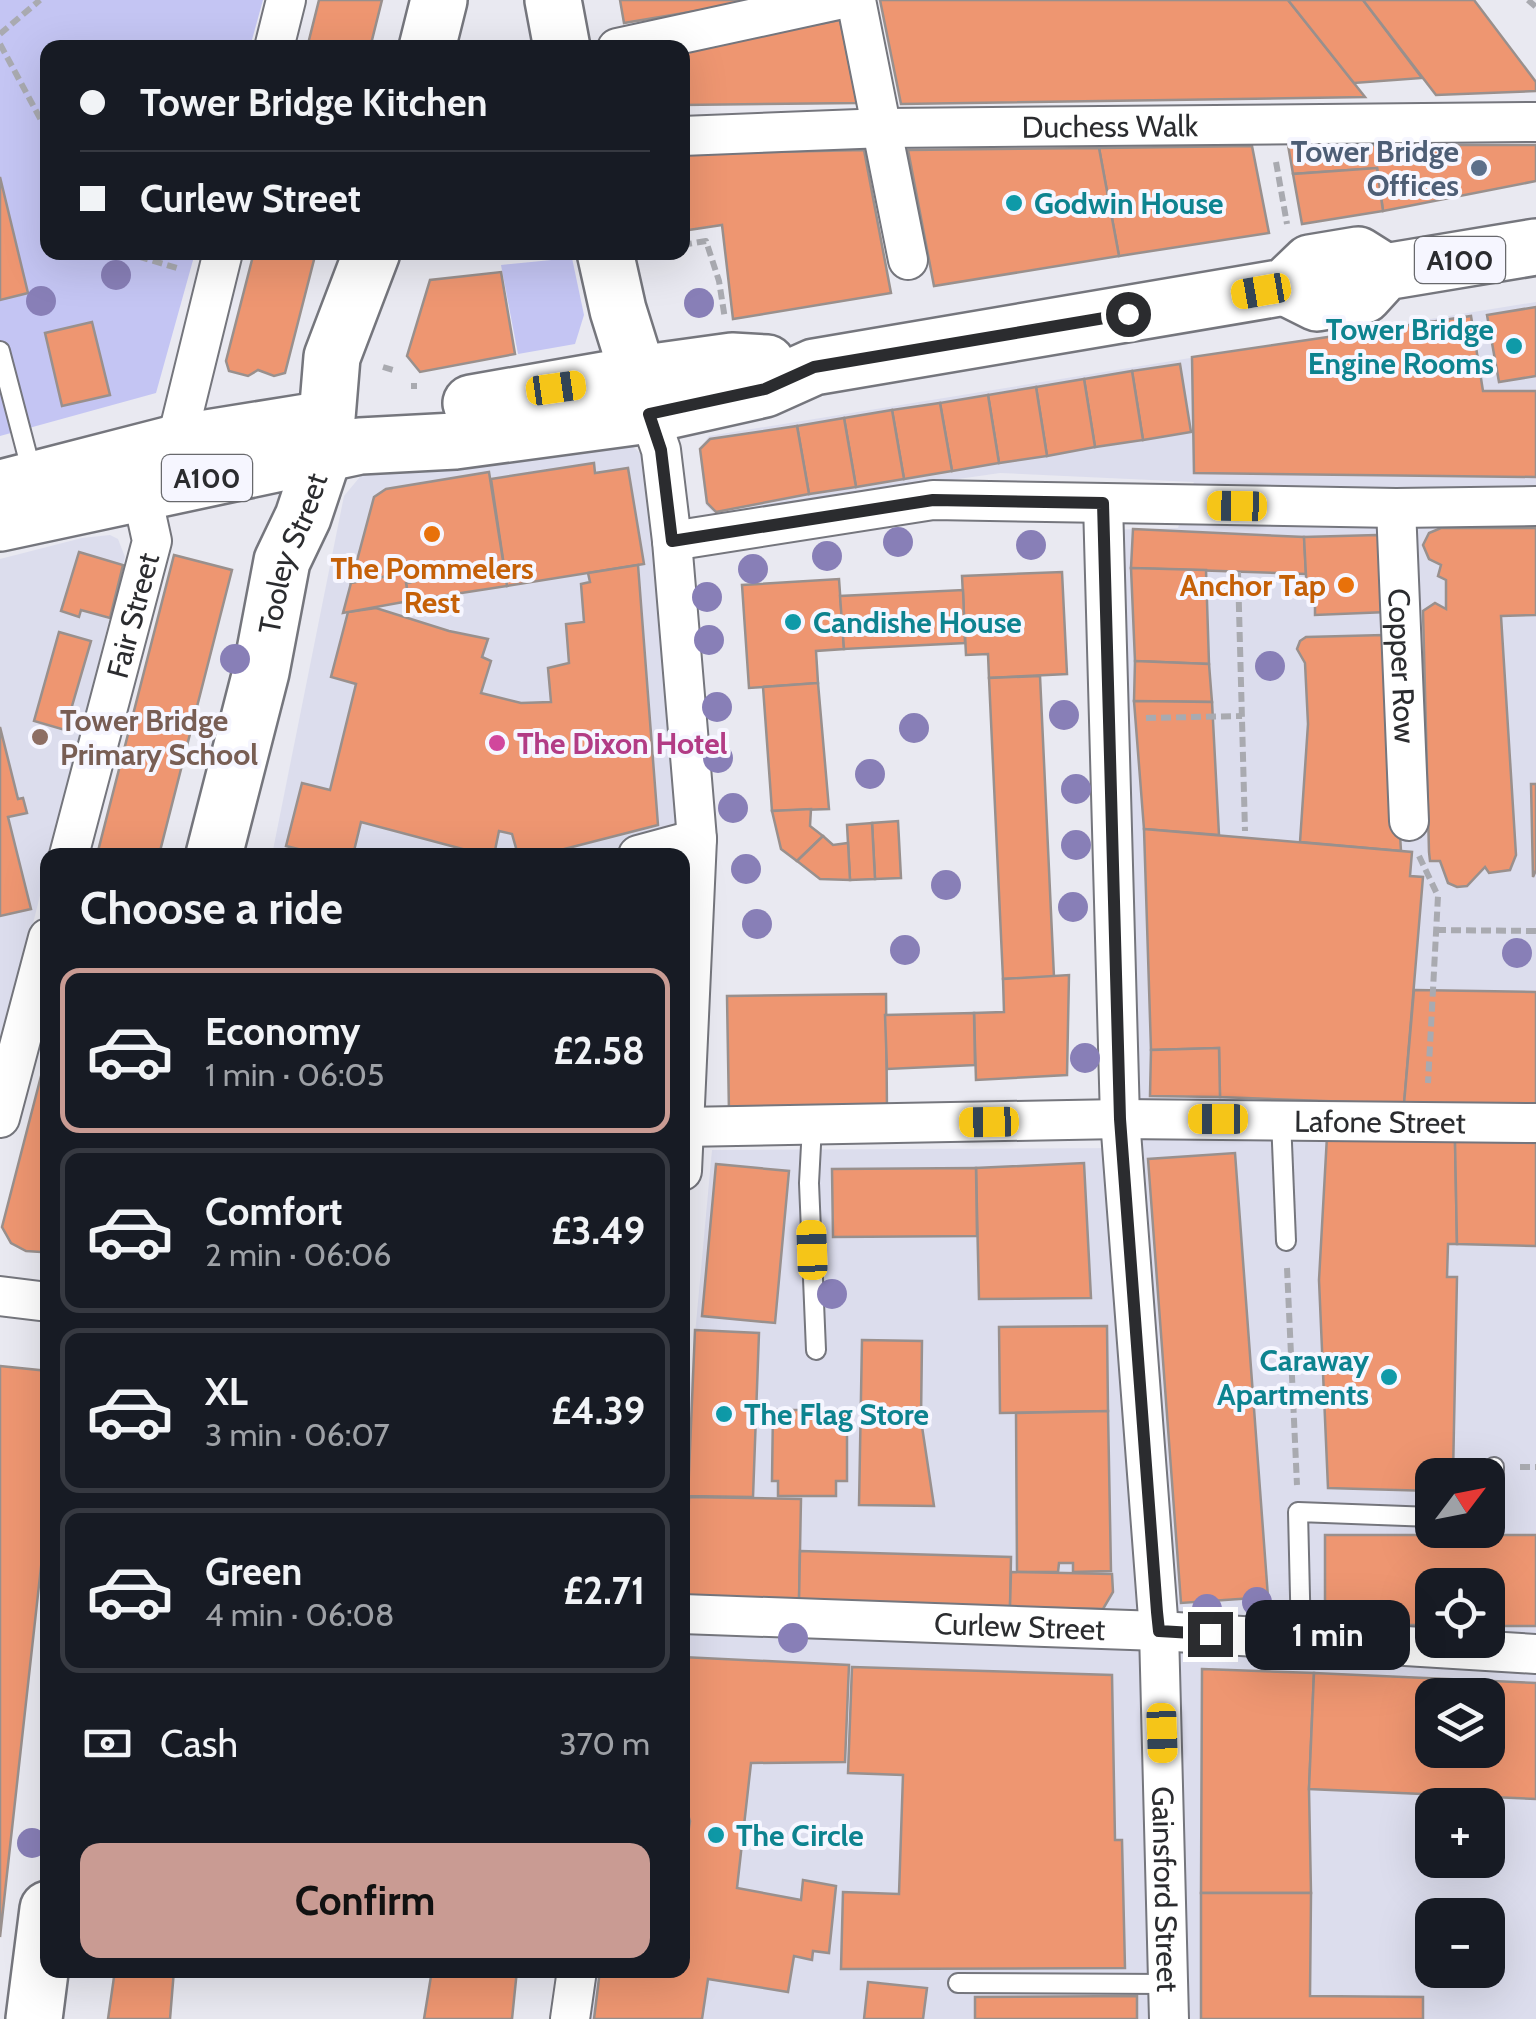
<!DOCTYPE html>
<meta charset="utf-8">
<style>
body{margin:0;font-family:Cabin,sans-serif;background:#20242c;color:#f1f3f6;height:100vh;display:flex;flex-direction:column;font-size:38px;white-space:nowrap}
*{box-sizing:border-box;margin:0}
p{font-size:32px;color:#9ea1a6}
.icon{flex:none;width:55px;height:55px;fill:none;stroke:currentColor;stroke-width:2;stroke-linecap:round;stroke-linejoin:round}
.map{position:relative;flex:1;overflow:hidden}
.details{position:absolute;left:40px;top:848px;width:650px;height:1130px;display:flex;flex-direction:column;background:#171b24;border-radius:20px;box-shadow:0 10px 40px #0002}
.details>*{flex:none}
.top-card{position:absolute;left:40px;top:40px;width:650px;height:220px;border-radius:20px;box-shadow:0 10px 40px #0002;display:grid;align-content:center;height:220px;padding:0 40px;background:#171b24}
.needle{width:65px;rotate:58deg}
.tools{position:absolute;left:1415px;top:1458px;display:grid;gap:20px}
.tools a{display:grid;place-items:center;width:90px;height:90px;border-radius:20px;background:#171b24;box-shadow:0 10px 40px #0002;font-size:50px}
.end{position:absolute;width:45px;height:45px;margin:-22px;border:12px solid #2b2c2f;background:#fff;box-shadow:0 0 0 5px #fff}
.from{border-radius:50%}
.bubble{position:absolute;height:70px;border-radius:20px;background:#171b24;box-shadow:0 10px 40px #0002;font-size:32px;font-weight:700;line-height:70px;text-align:center}
.car{position:absolute;width:30px;height:60px;margin:-30px -15px;border-radius:12px;box-shadow:0 0 8px 2px #0007;background:linear-gradient(#f5c518 24%,#345 0 40%,#f5c518 0 76%,#345 0 86%,#f5c518 0)}
.top-card b{display:flex;align-items:center;gap:35px;height:95px;font-size:38px}
.top-card b+b{border-top:2px solid #363941}
.top-card i{width:25px;height:25px;background:#f1f3f6}
ul{padding:0;list-style:none}
li{display:flex;align-items:center;gap:30px;height:165px;margin:0 20px 15px;padding:0 20px;border:5px solid #363941;border-radius:20px}
li div{flex:1}
li b{display:block;font-size:38px}
li em{font-style:normal;font-weight:700}
li.active{border-color:#c99b93}
li>.icon{width:90px;height:90px;stroke-width:1.5}
h2{padding:0 40px;font-size:45px;line-height:120px}
.pay{display:flex;align-items:center;gap:25px;height:110px;padding:0 40px;font-size:38px}
.pay p{margin-inline-start:auto}
.action{display:flex;gap:20px;margin-top:auto;padding:20px 40px}
.action a{flex:1;height:115px;border-radius:20px;background:#c99b93;color:#111;font-size:40px;font-weight:700;line-height:115px;text-align:center}
.map>svg:first-child{display:block}
.built{fill:#dcdded;fill-rule:evenodd}
.green{fill:#c4c5f3}
.building{fill:#ee9671;stroke:#99908d;stroke-width:2.5;fill-rule:evenodd}
.lines{fill:none;stroke-linecap:round;stroke-linejoin:round}
.lane-casing{stroke:#75767d;stroke-width:22}
.street-casing{stroke:#75767d;stroke-width:42}
.primary-casing{stroke:#75767d;stroke-width:60}
.highway-casing{stroke:#75767d;stroke-width:60}
.path{stroke:#a9aab0;stroke-width:6;stroke-dasharray:10 5;stroke-linecap:butt}
.lane{stroke:#fff;stroke-width:18}
.street{stroke:#fff;stroke-width:38}
.primary{stroke:#fff;stroke-width:55}
.highway{stroke:#fff;stroke-width:55}
.tree{fill:#887fb7}
.route{stroke:#2b2c2f;stroke-width:12}
.service-dot{fill:#5c6f8a;stroke:#f6f6ff;stroke-width:4}
.culture-dot{fill:#0f9aa8;stroke:#f6f6ff;stroke-width:4}
.food-dot{fill:#e8710a;stroke:#f6f6ff;stroke-width:4}
.education-dot{fill:#8d6e63;stroke:#f6f6ff;stroke-width:4}
.hotel-dot{fill:#d1479c;stroke:#f6f6ff;stroke-width:4}
.labels{text-anchor:middle;dominant-baseline:central;stroke-width:8;stroke-linejoin:round;paint-order:stroke}
.shield{fill:#f6f6ff;stroke:#68696d;stroke-width:2.5}
.shield-label{font-size:28px;font-weight:bold;fill:#2b2c2f}
.street-label{font-size:30px;fill:#2b2c2f;stroke:#f6f6ff}
.service-label{font-size:30px;font-weight:bold;fill:#4e5e75;stroke:#f6f6ff;text-anchor:end}
.culture-label{font-size:30px;font-weight:bold;fill:#0d838f;stroke:#f6f6ff;text-anchor:start}
.food-label{font-size:30px;font-weight:bold;fill:#c56008;stroke:#f6f6ff}
.education-label{font-size:30px;font-weight:bold;fill:#785e54;stroke:#f6f6ff;text-anchor:start}
.hotel-label{font-size:30px;font-weight:bold;fill:#b23c85;stroke:#f6f6ff;text-anchor:start}
</style>
<div class="map">
<svg width="1536" height="2019" viewBox="0 0 1536 2019">
<rect width="100%" height="100%" fill="#e9e9f1"/>
<g class="built">
<path d="M1536 302V2019H588L593 1970H682V1475L712 1150 1132 1148 1105 530 1178 528 1194 482 1000 473 715 514 706 505 699 449 709 436ZM1432 1475H1488V1530H1432ZM1432 1585H1488V1640H1432ZM1432 1695H1488V1750H1432ZM1432 1805H1488V1860H1432ZM1432 1915H1488V1970H1432Z"/>
<polygon points="619,435 645,457 678,815 675,855 272,855 344,496 364,472"/>
<polygon points="110,535 118,539 125,557 50,855 48,855 47,867 0,1057 0,559 82,538"/>
</g>
<g class="green">
<polygon points="0,0 263,0 250,47 48,48 48,252 195,253 156,393 0,436"/>
<polygon points="572,258 584,315 575,344 518,354 501,265"/>
</g>
<g class="building">
<polygon points="319,0 382,0 370,48 307,48"/>
<polygon points="620,0 762,0 624,23"/>
<polygon points="880,0 1288,0 1365,97 901,104"/>
<polygon points="1288,0 1363,0 1422,78 1354,83"/>
<polygon points="1363,0 1474,0 1536,82 1536,91 1436,95"/>
<polygon points="840,20 857,103 682,105 682,50"/>
<polygon points="1288,145 1536,145 1536,181 1383,211 1377,168 1293,174"/>
<polygon points="1252,146 1269,233 1119,256 1099,148"/>
<polygon points="1099,148 1119,256 934,286 908,150"/>
<polygon points="864,150 891,293 733,319 722,225 682,231 682,154"/>
<polygon points="1377,168 1383,211 1302,224 1293,174"/>
<polygon points="0,177 28,293 0,300"/>
<polygon points="254,252 316,252 285,373 274,376 258,370 248,376 229,371 226,361"/>
<polygon points="501,272 515,354 420,372 407,356 430,280"/>
<polygon points="1536,307 1536,376 1499,382 1487,315"/>
<polygon points="1471,316 1483,391 1536,391 1536,477 1194,473 1192,357"/>
<polygon points="92,322 110,395 62,406 45,333"/>
<polygon points="1180,364 1191,432 1143,440 1132,371"/>
<polygon points="1132,371 1143,440 1095,447 1084,379"/>
<polygon points="1084,379 1095,447 1047,456 1036,387"/>
<polygon points="1036,387 1047,456 999,463 988,395"/>
<polygon points="988,395 999,463 952,471 940,403"/>
<polygon points="940,403 952,471 904,479 892,410"/>
<polygon points="892,410 904,479 856,487 844,418"/>
<polygon points="844,418 856,487 809,494 797,426"/>
<polygon points="797,426 809,494 716,512 707,503 700,449 710,439"/>
<polygon points="594,463 595,473 628,468 644,564 507,586 491,479"/>
<polygon points="489,472 507,586 409,601 406,583 416,581 415,571 351,583 374,497 386,489"/>
<polygon points="1441,528 1536,528 1536,615 1501,616 1516,855 1510,870 1489,873 1485,867 1467,886 1457,887 1448,883 1440,861 1430,861 1429,852 1423,611 1435,603 1446,609 1446,580 1438,576 1441,565 1429,559 1423,545 1429,533"/>
<polygon points="1133,529 1304,537 1306,574 1131,568"/>
<polygon points="1377,535 1385,542 1387,612 1315,615 1315,595 1307,595 1304,537"/>
<polygon points="79,552 123,565 110,618 81,610 79,617 61,611"/>
<polygon points="174,555 232,570 159,855 97,855"/>
<polygon points="638,565 658,825 541,855 518,855 512,834 499,831 494,855 485,855 361,822 353,855 322,855 286,846 302,783 330,790 356,684 331,677 348,612 376,608 449,631 488,639 482,657 491,661 481,693 521,703 551,702 548,668 569,663 566,624 584,622 581,584 590,582 588,573"/>
<polygon points="1131,568 1206,570 1209,664 1135,661"/>
<polygon points="415,571 416,581 406,583 409,601 343,613 351,583"/>
<polygon points="1062,572 1067,674 989,678 988,654 966,655 962,576"/>
<polygon points="839,579 844,649 816,651 818,683 749,688 742,585"/>
<polygon points="963,590 965,643 844,649 840,596"/>
<polygon points="59,632 91,641 65,730 34,721"/>
<polygon points="1384,635 1388,643 1401,851 1300,842 1308,724 1305,663 1297,649 1300,641 1306,637"/>
<polygon points="1135,661 1209,664 1212,702 1134,701"/>
<polygon points="1040,676 1054,977 1003,979 989,678"/>
<polygon points="818,683 829,809 772,811 763,687"/>
<polygon points="1134,701 1212,702 1219,835 1144,829"/>
<polygon points="0,727 18,799 23,798 27,813 8,817 31,909 0,916"/>
<polygon points="1531,784 1536,784 1536,870 1533,877"/>
<polygon points="811,809 810,826 823,836 797,861 781,849 772,811"/>
<polygon points="898,821 901,878 875,879 872,823"/>
<polygon points="872,823 875,879 850,880 847,825"/>
<polygon points="1144,829 1412,852 1410,876 1423,877 1404,1104 1220,1097 1219,1048 1151,1050"/>
<polygon points="823,836 833,845 848,843 850,880 820,879 797,861"/>
<polygon points="1069,975 1067,1075 976,1080 974,1013 1004,1012 1003,979"/>
<polygon points="1414,990 1536,992 1536,1107 1404,1104"/>
<polygon points="886,994 887,1112 729,1113 727,996"/>
<polygon points="974,1013 975,1065 887,1069 885,1015"/>
<polygon points="1219,1048 1220,1097 1150,1096 1151,1050"/>
<polygon points="48,1049 48,1249 41,1252 26,1251 11,1243 2,1227"/>
<polygon points="1327,1136 1455,1141 1457,1244 1448,1244 1447,1277 1457,1277 1453,1475 1432,1475 1432,1491 1328,1488 1319,1280"/>
<polygon points="1455,1141 1536,1143 1536,1246 1457,1244"/>
<polygon points="1235,1153 1268,1597 1181,1603 1148,1159"/>
<polygon points="1084,1163 1091,1298 979,1299 976,1168"/>
<polygon points="716,1164 789,1171 775,1323 702,1316"/>
<polygon points="976,1168 977,1236 833,1237 832,1169"/>
<polygon points="1107,1326 1108,1411 1000,1413 999,1327"/>
<polygon points="695,1330 759,1333 753,1497 688,1496"/>
<polygon points="862,1340 922,1341 921,1420 934,1506 859,1505"/>
<polygon points="0,1366 48,1371 48,1504 0,1937"/>
<polygon points="773,1410 847,1410 847,1481 836,1481 836,1496 778,1496 778,1481 772,1481"/>
<polygon points="1108,1411 1111,1571 1073,1572 1073,1563 1059,1563 1058,1572 1017,1572 1016,1413"/>
<polygon points="689,1497 801,1499 799,1602 686,1599"/>
<polygon points="1325,1535 1536,1535 1536,1626 1488,1626 1488,1585 1432,1585 1432,1625 1325,1625"/>
<polygon points="800,1551 1011,1557 1010,1607 799,1601"/>
<polygon points="1011,1572 1112,1574 1113,1592 1103,1609 1010,1607"/>
<polygon points="682,1657 849,1665 845,1762 751,1763 737,1888 801,1900 803,1880 836,1886 829,1953 813,1951 812,1960 794,1956 788,1992 708,1979 702,2019 594,2019 600,1970 682,1970 682,1870 690,1821 682,1796"/>
<polygon points="852,1667 1112,1675 1115,1840 1122,1840 1125,1968 841,1969 843,1892 899,1894 903,1775 848,1773"/>
<polygon points="1202,1669 1314,1673 1309,1789 1311,1893 1201,1893"/>
<path d="M1314 1673 1536 1683V1799L1309 1789ZM1432 1695H1488V1750H1432Z"/>
<polygon points="1201,1893 1311,1893 1310,1996 1423,1997 1423,2019 1201,2019"/>
<polygon points="115,1970 174,1970 170,2019 108,2019"/>
<polygon points="432,1970 517,1970 512,2019 424,2019"/>
<polygon points="868,1982 927,1988 923,2019 864,2019"/>
<polygon points="1137,1996 1137,2019 975,2019 975,1997"/>
</g>
<g class="lines">
<defs>
<g id="lane">
<polyline points="0,351 32,473"/>
<polyline points="1281,1119 1286,1241"/>
<polyline points="812,1126 809,1183 816,1350"/>
<polyline points="1488,1520 1493,1520 1494,1467"/>
<polyline points="1301,1638 1298,1512 1432,1517"/>
<polyline points="958,1983 1168,1984"/>
</g>
<g id="street">
<polyline points="856,0 908,260"/>
<polyline points="274,48 286,0"/>
<polyline points="617,48 838,0"/>
<path id="s1" d="M682 136 885 128 1536 122"/>
<polyline points="649,415 661,450 672,541 697,839 682,1171"/>
<polyline points="176,443 223,252"/>
<path id="s2" d="M1103 503 1120 1119 1159 1631 1169 2019"/>
<path id="s3" d="M1396 508 1409 821"/>
<polyline points="672,541 933,500 1396,508 1536,506"/>
<path id="s4" d="M69 855 152 541 141 491"/>
<polyline points="638,855 697,839"/>
<polyline points="0,1118 48,938"/>
<path id="s5" d="M682 1127 1120 1119 1536 1123"/>
<polyline points="0,1296 48,1302"/>
<path id="s6" d="M682 1614 1159 1631 1536 1654"/>
<polyline points="570,2019 577,1970"/>
</g>
<g id="primary">
<polyline points="553,0 562,48"/>
<polyline points="427,48 439,0"/>
<polyline points="605,252 618,310 638,374"/>
<path id="s7" d="M214 855 261 672 282 561 303 517 324 454 332 357 372 252"/>
<polyline points="34,2019 48,1909"/>
</g>
<g id="highway">
<polyline points="1285,287 1317,303 1364,295 1385,272 1536,247"/>
<polyline points="471,403 638,374 732,361 767,363"/>
<polyline points="5,487 176,443 307,422"/>
<polyline points="0,523 360,446 455,441 649,415 765,389 814,367 1285,287 1310,263 1358,255 1385,272"/>
</g>
</defs>
<use href="#lane" class="lane-casing"/>
<use href="#street" class="street-casing"/>
<use href="#primary" class="primary-casing"/>
<use href="#highway" class="highway-casing"/>
<g class="path">
<polyline points="1528,0 1536,7"/>
<polyline points="0,34 40,0"/>
<polyline points="0,44 48,133"/>
<polyline points="1276,162 1287,224"/>
<polyline points="682,245 706,241 719,281 725,319"/>
<polyline points="124,252 180,269"/>
<polyline points="383,367 393,370"/>
<polyline points="414,389 414,383"/>
<polyline points="1238,572 1245,831"/>
<polyline points="1146,718 1242,716"/>
<polyline points="1419,856 1438,896 1428,1083"/>
<polyline points="1436,930 1536,931"/>
<polyline points="1287,1268 1297,1485"/>
<polyline points="1520,1467 1536,1467"/>
</g>
<use href="#lane" class="lane"/>
<use href="#street" class="street"/>
<use href="#primary" class="primary"/>
<use href="#highway" class="highway"/>
</g>
<g class="tree">
<circle cx="116" cy="275" r="15"/>
<circle cx="41" cy="301" r="15"/>
<circle cx="699" cy="303" r="15"/>
<circle cx="898" cy="542" r="15"/>
<circle cx="1031" cy="545" r="15"/>
<circle cx="827" cy="556" r="15"/>
<circle cx="753" cy="569" r="15"/>
<circle cx="707" cy="597" r="15"/>
<circle cx="709" cy="640" r="15"/>
<circle cx="235" cy="659" r="15"/>
<circle cx="1270" cy="666" r="15"/>
<circle cx="717" cy="707" r="15"/>
<circle cx="1064" cy="715" r="15"/>
<circle cx="914" cy="728" r="15"/>
<circle cx="718" cy="758" r="15"/>
<circle cx="870" cy="774" r="15"/>
<circle cx="1076" cy="789" r="15"/>
<circle cx="733" cy="808" r="15"/>
<circle cx="1076" cy="845" r="15"/>
<circle cx="746" cy="869" r="15"/>
<circle cx="946" cy="885" r="15"/>
<circle cx="1073" cy="907" r="15"/>
<circle cx="757" cy="924" r="15"/>
<circle cx="905" cy="950" r="15"/>
<circle cx="1517" cy="953" r="15"/>
<circle cx="1085" cy="1058" r="15"/>
<circle cx="832" cy="1294" r="15"/>
<circle cx="1257" cy="1602" r="15"/>
<circle cx="1207" cy="1609" r="15"/>
<circle cx="793" cy="1638" r="15"/>
<circle cx="32" cy="1843" r="15"/>
</g>
<g class="lines">
<polyline class="route" points="1128,314 814,367 765,389 649,414 661,450 672,541 933,500 1103,503 1120,1119 1157,1612 1159,1631 1210,1634"/>
</g>
<circle class="service-dot" cx="1479" cy="168" r="10"/>
<g class="culture-dot">
<circle cx="1014" cy="203" r="10"/>
<circle cx="1514" cy="346" r="10"/>
<circle cx="793" cy="622" r="10"/>
<circle cx="1389" cy="1377" r="10"/>
<circle cx="724" cy="1414" r="10"/>
<circle cx="716" cy="1835" r="10"/>
</g>
<g class="food-dot">
<circle cx="432" cy="534" r="10"/>
<circle cx="1346" cy="585" r="10"/>
</g>
<circle class="education-dot" cx="40" cy="737" r="10"/>
<circle class="hotel-dot" cx="497" cy="743" r="10"/>
<g class="labels">
<g class="shield">
<rect x="1415" y="237" width="90" height="46" rx="8"/>
<rect x="162" y="455" width="90" height="46" rx="8"/>
</g>
<g class="shield-label">
<text x="1460" y="260">A100</text>
<text x="207" y="478">A100</text>
</g>
<g class="street-label">
<text stroke="none"><textPath href="#s1" startOffset="428">Duchess Walk</textPath></text>
<text stroke="none"><textPath href="#s7" startOffset="312">Tooley Street</textPath></text>
<text stroke="none"><textPath href="#s4" startOffset="248">Fair Street</textPath></text>
<text stroke="none"><textPath href="#s3" startOffset="158">Copper Row</textPath></text>
<text stroke="none"><textPath href="#s5" startOffset="698">Lafone Street</textPath></text>
<text stroke="none"><textPath href="#s6" startOffset="338">Curlew Street</textPath></text>
<text stroke="none"><textPath href="#s2" startOffset="1388">Gainsford Street</textPath></text>
</g>
<g class="service-label">
<text x="1459" y="151">Tower Bridge<tspan x="1459" dy="34">Offices</tspan></text>
</g>
<g class="culture-label">
<text x="1034" y="203">Godwin House</text>
<text x="1494" y="329" text-anchor="end">Tower Bridge<tspan x="1494" dy="34">Engine Rooms</tspan></text>
<text x="813" y="622">Candishe House</text>
<text x="1369" y="1360" text-anchor="end">Caraway<tspan x="1369" dy="34">Apartments</tspan></text>
<text x="744" y="1414">The Flag Store</text>
<text x="736" y="1835">The Circle</text>
</g>
<g class="food-label">
<text x="432" y="568">The Pommelers<tspan x="432" dy="34">Rest</tspan></text>
<text x="1326" y="585" text-anchor="end">Anchor Tap</text>
</g>
<g class="education-label">
<text x="60" y="720">Tower Bridge<tspan x="60" dy="34">Primary School</tspan></text>
</g>
<g class="hotel-label">
<text x="517" y="743">The Dixon Hotel</text>
</g>
</g>
</svg>
<div class="tools">
<a><svg class="needle" viewBox="-14 -14 28 28"><path d="M0-13l5 13h-10z" fill="#e53935"/><path d="M0 13l5-13h-10z" fill="#9ea1a6"/></svg></a>
<a><svg class="icon" aria-label="locate" viewBox="0 0 24 24"><circle cx="12" cy="12" r="6"/><path d="M12 2v4M12 18v4M2 12h4M18 12h4"/></svg></a>
<a><svg class="icon" aria-label="layers" viewBox="0 0 24 24"><path d="M12 4l9 5-9 5-9-5zM3 14l9 5 9-5"/></svg></a>
<a>+</a>
<a>−</a>
</div>
<i class="end from" style="left:1128px;top:314px"></i>
<i class="end" style="left:1210px;top:1634px"></i>
<div class="bubble" style="left:1245px;top:1600px;width:165px">1 min</div>
<i class="car" style="left:1261px;top:291px;rotate:260deg"></i>
<i class="car" style="left:556px;top:388px;rotate:82deg"></i>
<i class="car" style="left:1237px;top:506px;rotate:271deg"></i>
<i class="car" style="left:1218px;top:1119px;rotate:270deg"></i>
<i class="car" style="left:989px;top:1122px;rotate:269deg"></i>
<i class="car" style="left:812px;top:1250px;rotate:358deg"></i>
<i class="car" style="left:1162px;top:1733px;rotate:178deg"></i>
<div class="top-card">
<b><i class="from"></i>Tower Bridge Kitchen</b>
<b><i></i>Curlew Street</b>
</div>
<section class="details">
<h2>Choose a ride</h2>
<ul>
<li class="active"><svg class="icon" aria-label="car" viewBox="0 0 24 24"><path d="M5 17H2v-5l4-1 3-4h7l3 4 3 1v5h-3M9 17h6M6 11h13"/><circle cx="7" cy="17" r="2"/><circle cx="17" cy="17" r="2"/></svg><div><b>Economy</b><p>1 min · 06:05</p></div><em>£2.58</em></li>
<li><svg class="icon" aria-label="car" viewBox="0 0 24 24"><path d="M5 17H2v-5l4-1 3-4h7l3 4 3 1v5h-3M9 17h6M6 11h13"/><circle cx="7" cy="17" r="2"/><circle cx="17" cy="17" r="2"/></svg><div><b>Comfort</b><p>2 min · 06:06</p></div><em>£3.49</em></li>
<li><svg class="icon" aria-label="car" viewBox="0 0 24 24"><path d="M5 17H2v-5l4-1 3-4h7l3 4 3 1v5h-3M9 17h6M6 11h13"/><circle cx="7" cy="17" r="2"/><circle cx="17" cy="17" r="2"/></svg><div><b>XL</b><p>3 min · 06:07</p></div><em>£4.39</em></li>
<li><svg class="icon" aria-label="car" viewBox="0 0 24 24"><path d="M5 17H2v-5l4-1 3-4h7l3 4 3 1v5h-3M9 17h6M6 11h13"/><circle cx="7" cy="17" r="2"/><circle cx="17" cy="17" r="2"/></svg><div><b>Green</b><p>4 min · 06:08</p></div><em>£2.71</em></li>
</ul>
<div class="pay"><svg class="icon" aria-label="cash" viewBox="0 0 24 24"><path d="M3 7h18v10H3z"/><circle cx="12" cy="12" r="2"/></svg>Cash<p>370 m</p></div>
<div class="action"><a>Confirm</a></div>
</section>
</div>
